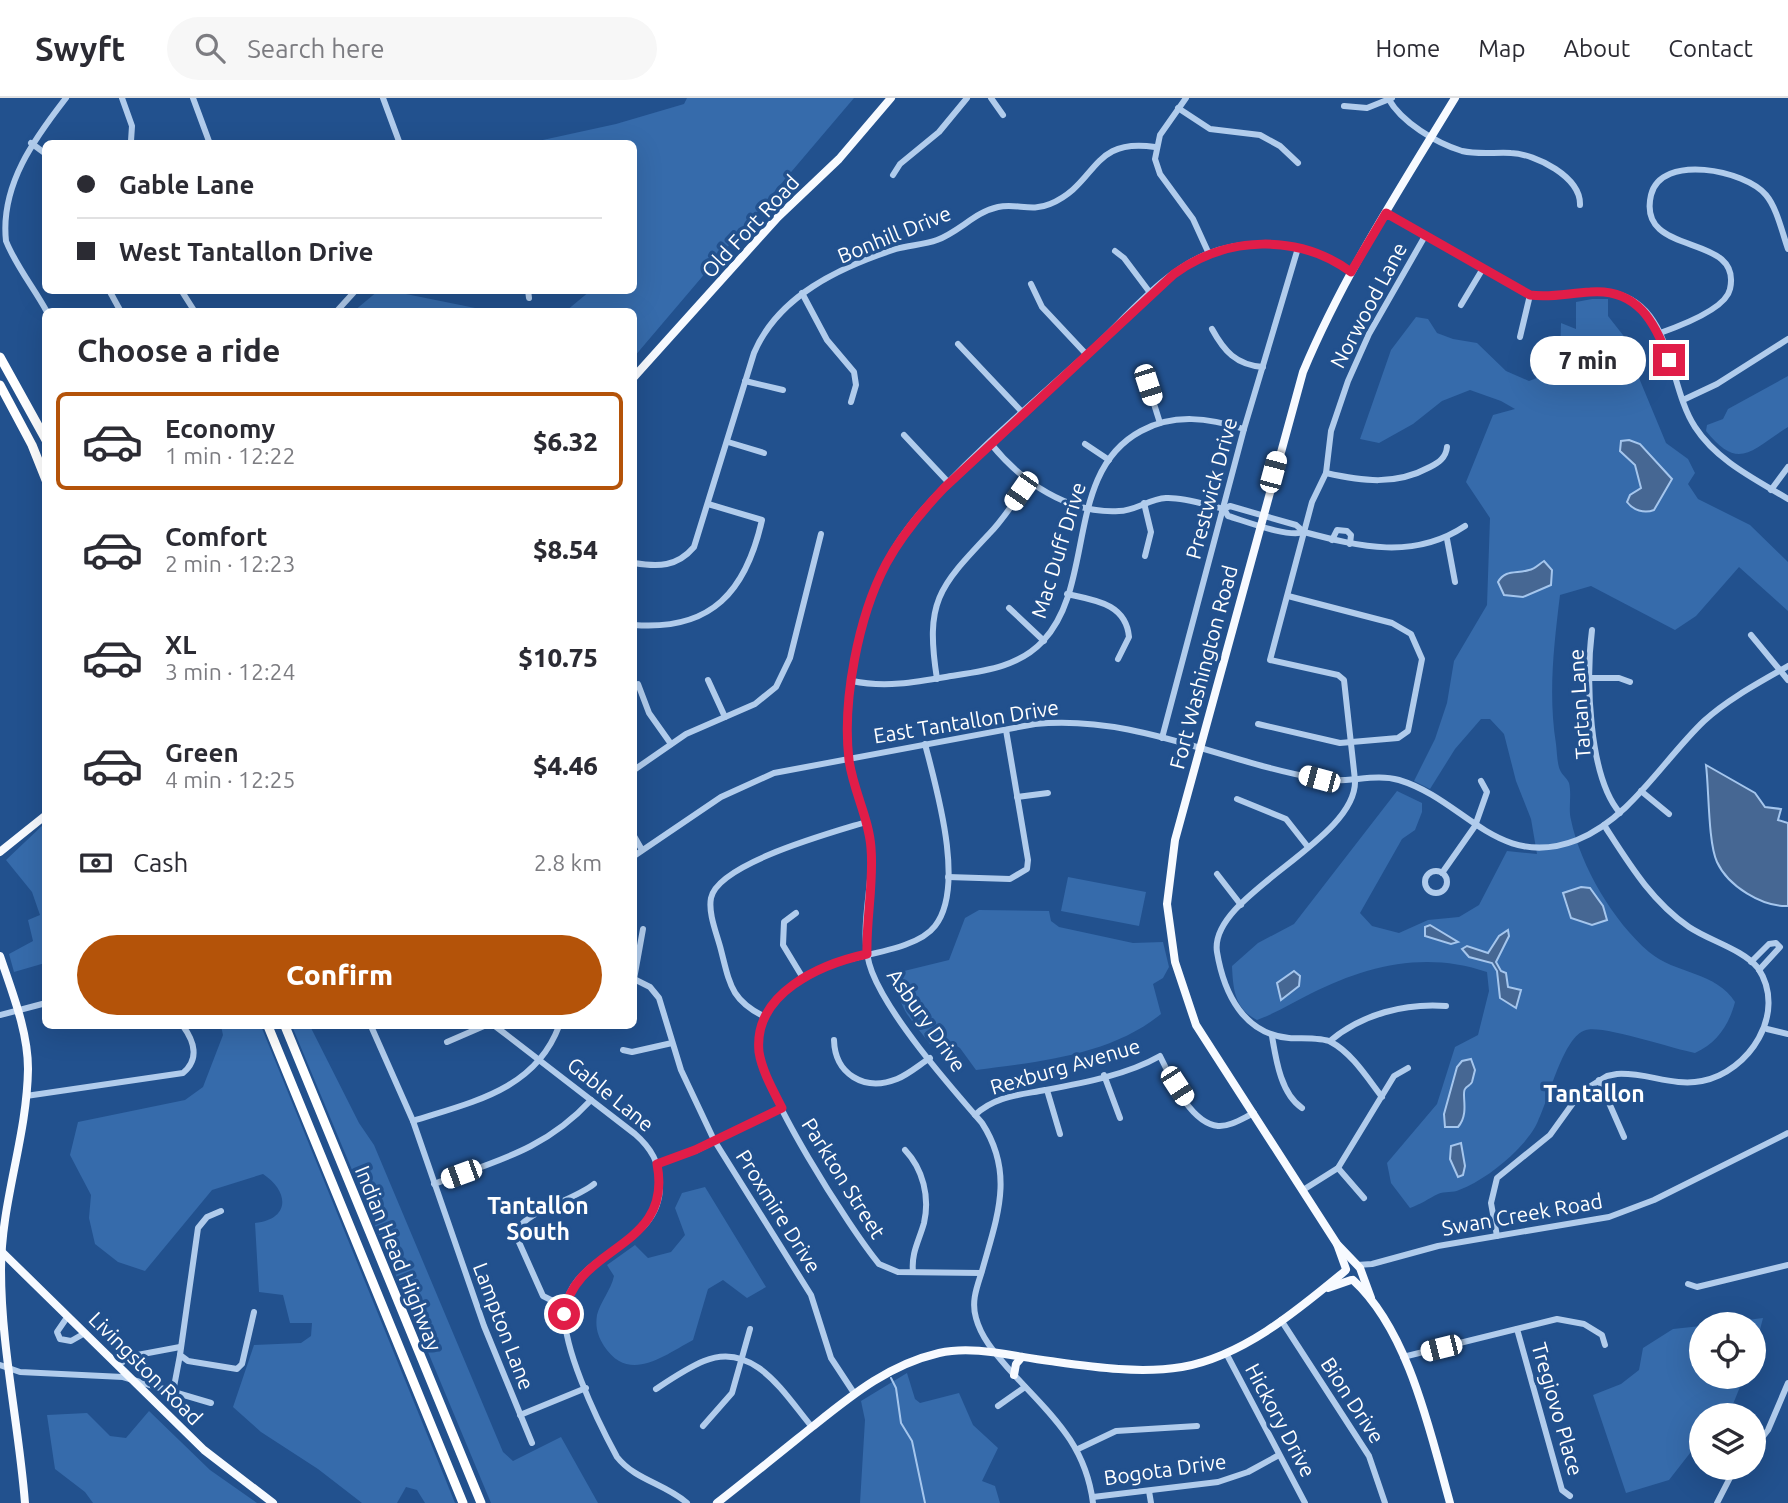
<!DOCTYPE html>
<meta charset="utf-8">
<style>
body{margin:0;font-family:Ubuntu,sans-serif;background:#f7f7f7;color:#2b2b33;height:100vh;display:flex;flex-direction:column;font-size:26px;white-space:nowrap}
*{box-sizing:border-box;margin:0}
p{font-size:23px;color:#7c7c81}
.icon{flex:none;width:38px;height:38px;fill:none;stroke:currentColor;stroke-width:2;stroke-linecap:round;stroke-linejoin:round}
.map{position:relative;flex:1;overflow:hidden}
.details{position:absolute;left:42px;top:210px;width:595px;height:721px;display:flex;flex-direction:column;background:#fff;border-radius:10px;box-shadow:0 7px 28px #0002}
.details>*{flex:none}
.guide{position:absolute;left:42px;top:42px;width:595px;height:154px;border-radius:10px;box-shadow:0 7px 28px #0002;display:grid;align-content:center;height:154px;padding:0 35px;background:#fff}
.controls{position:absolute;left:1689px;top:1214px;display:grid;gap:14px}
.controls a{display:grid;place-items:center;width:77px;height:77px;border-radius:50%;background:#fff;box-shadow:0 7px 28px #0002;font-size:35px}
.end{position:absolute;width:32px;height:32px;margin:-16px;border:9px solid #e11d48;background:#fff;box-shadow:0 0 0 4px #fff}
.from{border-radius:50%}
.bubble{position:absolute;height:49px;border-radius:24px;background:#fff;box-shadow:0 7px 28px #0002;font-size:23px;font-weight:800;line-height:49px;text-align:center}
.car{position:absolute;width:21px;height:42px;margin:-21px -10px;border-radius:9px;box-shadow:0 0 5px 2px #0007;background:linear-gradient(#fff 24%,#345 0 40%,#fff 0 76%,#345 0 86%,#fff 0)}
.guide b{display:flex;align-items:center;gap:24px;height:66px;font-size:26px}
.guide b+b{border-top:2px solid #e1e1e2}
.guide i{width:18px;height:18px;background:#2b2b33}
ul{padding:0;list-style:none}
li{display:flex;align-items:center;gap:21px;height:98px;margin:0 14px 10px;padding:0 21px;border:4px solid transparent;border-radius:10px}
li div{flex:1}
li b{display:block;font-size:26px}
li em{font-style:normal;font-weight:800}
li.selected{border-color:#b45309}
li>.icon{width:63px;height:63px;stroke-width:1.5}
h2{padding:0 35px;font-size:32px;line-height:84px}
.pay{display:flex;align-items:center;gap:18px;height:77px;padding:0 35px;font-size:26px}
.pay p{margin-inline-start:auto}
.primary-button{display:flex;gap:14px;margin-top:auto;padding:14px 35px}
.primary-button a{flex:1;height:80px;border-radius:42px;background:#b45309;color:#fff;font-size:28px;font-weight:800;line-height:80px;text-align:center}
header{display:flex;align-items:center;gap:42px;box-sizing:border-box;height:98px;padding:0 35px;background:#fff;border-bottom:2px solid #e1e1e2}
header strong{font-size:33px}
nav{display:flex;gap:38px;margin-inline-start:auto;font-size:24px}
.search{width:490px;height:63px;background:#f7f7f7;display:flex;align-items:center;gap:18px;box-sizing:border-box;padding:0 24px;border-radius:38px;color:#7c7c81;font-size:26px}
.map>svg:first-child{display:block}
.green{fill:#366bab}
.water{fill:#466793;stroke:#a5c6ed;stroke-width:2}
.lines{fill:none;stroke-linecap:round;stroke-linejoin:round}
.stream{stroke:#a5c6ed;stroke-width:2}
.minor{stroke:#b1ccec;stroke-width:6}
.major{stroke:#f7faff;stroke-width:8}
.highway{stroke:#fff;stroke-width:9}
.route{stroke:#e11d48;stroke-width:9}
.labels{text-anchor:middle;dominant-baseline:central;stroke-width:7;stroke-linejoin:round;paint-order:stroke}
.street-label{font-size:21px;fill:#fff;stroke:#22518e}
.neighbourhood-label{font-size:23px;font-weight:bold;fill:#fff;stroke:#22518e}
</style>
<header>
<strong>Swyft</strong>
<div class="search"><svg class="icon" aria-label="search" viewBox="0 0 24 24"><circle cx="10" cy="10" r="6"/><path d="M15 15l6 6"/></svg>Search here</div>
<nav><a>Home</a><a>Map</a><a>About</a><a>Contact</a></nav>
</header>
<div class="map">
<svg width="1788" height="1405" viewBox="0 0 1788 1405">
<rect width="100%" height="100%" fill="#22518e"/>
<g class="green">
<polygon points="687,0 854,0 634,259 634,214 566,213 590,193 634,192 634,46 529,45 616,26 684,6"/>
<polygon points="378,193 391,193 490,213 354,213"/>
<path d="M1592 201H1608V218L1630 246 1639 280 1666 345 1688 361 1695 375 1688 386 1698 401 1750 427 1788 464V513L1739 469 1696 518 1675 532 1591 488 1560 497C1554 546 1548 596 1556 646 1557 654 1557 665 1560 672 1562 677 1567 680 1569 685 1572 697 1568 711 1571 722 1581 769 1613 823 1649 854 1675 876 1717 874 1735 904 1729 927 1717 945 1695 955 1673 951 1603 927 1586 932 1563 938 1549 1001 1538 1023 1534 1033 1524 1045 1516 1053 1501 1068 1480 1084 1459 1092 1453 1095 1445 1093 1438 1096 1428 1101 1421 1106 1410 1110L1391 1085 1387 1065 1437 1006 1455 949 1478 937 1489 893 1487 874C1426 853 1367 867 1310 896 1292 905 1276 915 1257 922 1235 911 1233 892 1232 868L1258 845 1294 826 1397 693 1422 705V714L1415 732 1402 741 1360 815 1372 828 1399 835 1428 822 1459 819 1479 807 1507 753 1537 756 1531 721 1516 683 1504 636 1490 621H1481L1455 651 1430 691 1414 683 1435 641 1447 605 1454 563 1487 507 1490 420 1466 384 1493 317 1515 311 1501 303 1470 292 1442 303 1413 326 1379 345 1360 341 1391 252 1416 219 1428 221 1437 235 1453 241 1477 245 1506 273 1529 283 1555 273 1560 258 1561 225 1576 231V204Z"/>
<path d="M1788 278V329C1751 352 1739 374 1706 333L1707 327 1723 321 1728 311Z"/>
<polygon points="45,725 45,865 14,874 9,856 33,843 28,822 40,817 32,794 6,762"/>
<polygon points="1068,779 1146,794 1139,828 1061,813"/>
<path d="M979 812 1049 813 1051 823 1059 829 1133 845 1163 844 1169 869 1163 880 1153 886 1161 916C1111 957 1038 964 976 972L960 950 946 941 930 946C914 924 887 901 904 873L949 862 965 820Z"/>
<path d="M221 928H261L455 1405H425L417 1392 406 1389 397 1405H362L318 1371 261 1334 233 1309 254 1247 301 1245 311 1238 312 1225H290L283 1197 259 1194 255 1125C291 1121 289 1093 263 1076L212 1092 145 1173 118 1164 95 1146 89 1120 91 1097 70 1057 78 1024 185 1002 203 989 223 937Z"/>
<polygon points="292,928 310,928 359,1025 374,1047 503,1354 513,1363 561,1339 598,1405 491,1405"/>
<path d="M705 1089 766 1189 747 1200 723 1182 708 1191 693 1242C663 1258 629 1286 604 1248 598 1238 595 1230 597 1217 600 1204 611 1192 614 1178L607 1167 635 1147 648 1160 671 1154 685 1137 675 1110 682 1095Z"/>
<polygon points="1763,1220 1754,1255 1754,1227 1708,1227"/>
<polygon points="1701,1228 1701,1279 1744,1279 1729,1316 1701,1318 1701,1341 1669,1382 1626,1395 1593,1297 1621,1286 1639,1272 1643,1250 1673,1231"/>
<polygon points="907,1275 915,1301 920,1305 959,1295 973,1327 998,1350 982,1383 995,1388 1000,1405 860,1405 865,1322 861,1303"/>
<polygon points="149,1313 210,1372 257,1405 93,1405 85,1394 55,1371 47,1317 87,1315 110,1338 126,1340"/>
</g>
<g class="water">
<path d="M1629 342 1640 346 1672 381 1654 412C1644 416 1633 412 1627 404L1630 397 1641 390 1635 367 1620 353 1621 343Z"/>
<path d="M1544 463 1552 472 1551 487 1523 499 1504 497 1498 484C1505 471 1517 476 1529 472 1535 471 1539 466 1544 463Z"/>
<path d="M1706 667 1755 695 1765 709 1781 711 1778 722 1788 725V808C1762 809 1728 788 1717 764 1708 745 1709 690 1706 667Z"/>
<polygon points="1581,789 1590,790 1603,808 1607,822 1592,827 1571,820 1563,795"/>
<polygon points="1430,827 1458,844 1451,846 1425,838 1425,829"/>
<polygon points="1508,832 1509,838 1496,864 1501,873 1506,875 1508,889 1521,892 1516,910 1500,900 1497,873 1492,865 1469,859 1462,851 1467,848 1488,855 1499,838"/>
<polygon points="1294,873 1300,878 1299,888 1281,902 1277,885"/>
<path d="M1471 961 1475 972 1472 984C1471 987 1467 988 1465 991 1461 996 1470 1015 1458 1029H1445L1444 1016 1457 969 1462 963Z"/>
<polygon points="1461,1045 1465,1068 1463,1077 1458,1079 1450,1061 1451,1048"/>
</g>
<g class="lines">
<polyline class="stream" points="891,1280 896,1290 901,1325 912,1343 925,1405"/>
<g class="minor">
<polyline points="122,0 132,28 131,43"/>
<polyline points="193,0 210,46"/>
<polyline points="383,0 400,46"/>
<polyline points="991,0 1003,17"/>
<polyline points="1186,0 1160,37 1155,61 1160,76 1193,121 1209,156"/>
<path d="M1388 0C1401 24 1436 45 1462 53 1479 57 1495 54 1511 55 1536 56 1581 79 1580 107"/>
<polyline points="1344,8 1367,10 1392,0"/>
<polyline points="1178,10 1210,31 1260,37 1280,48 1298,65"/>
<polyline points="31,45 46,56"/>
<polyline points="893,77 900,66 939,34 967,0"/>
<path d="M1386 115 1530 197C1561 202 1591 187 1621 197 1673 214 1669 290 1695 329 1717 363 1755 381 1788 401"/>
<polyline points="1115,153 1124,160 1151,196"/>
<polyline points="1031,186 1042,209 1086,256"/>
<polyline points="109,192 121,214"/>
<polyline points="181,192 195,214"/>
<polyline points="528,192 529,200"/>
<polyline points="802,195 827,242 854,274 856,287 851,304"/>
<polyline points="1461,207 1482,172"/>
<path d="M47 214C34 190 16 168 6 143 0 87 35 40 66 0"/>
<polyline points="336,214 356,192"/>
<path d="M1212 231C1224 253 1236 267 1263 269"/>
<path d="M1660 235C1677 229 1726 211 1730 191 1743 133 1636 161 1651 97 1661 55 1745 72 1766 97 1777 110 1782 134 1788 151"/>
<polyline points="1520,239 1530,197"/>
<polyline points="958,246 1023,315"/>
<polyline points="745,283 783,292"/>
<polyline points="1148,287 1160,325"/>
<polyline points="1683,302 1717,286 1788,241"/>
<polyline points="904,337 949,385"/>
<polyline points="728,344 764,355"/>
<path d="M991 346C1022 384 1068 416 1119 413 1135 413 1149 401 1166 400 1184 399 1206 407 1224 411L1230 408 1296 427 1304 434C1360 449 1414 462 1465 428"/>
<polyline points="1085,346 1109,362"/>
<path d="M1326 375C1362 383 1395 388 1430 369 1438 365 1446 360 1447 349"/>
<polyline points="1771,392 1788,369"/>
<polyline points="1144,405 1151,434 1145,458"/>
<path d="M1224 411 1228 418C1245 423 1288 440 1304 434"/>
<polyline points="1447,441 1455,484"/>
<polyline points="1332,442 1337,432 1347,433 1351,437 1350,446"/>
<path d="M634 465C658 469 677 469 694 449L754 255C778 198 840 169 896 151 909 147 924 147 937 142 959 134 975 114 998 109 1016 105 1032 114 1050 106 1098 86 1090 39 1155 49"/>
<path d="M1067 496C1094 502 1126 505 1129 539L1118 561"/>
<polyline points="1009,510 1044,543"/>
<path d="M634 527C712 533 746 493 762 422L708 406"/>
<path d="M1592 532C1586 579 1588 678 1620 715"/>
<polyline points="1751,537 1788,582"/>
<polyline points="1590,580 1619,580 1630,584"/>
<path d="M937 581C925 504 938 490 989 436 1004 421 1016 401 1028 384"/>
<polyline points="708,582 725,619"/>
<path d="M852 583C886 590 917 584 951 578 984 573 1019 569 1043 543 1096 487 1064 374 1141 333 1174 315 1209 320 1244 331"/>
<polyline points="638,586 649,615 671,646"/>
<polyline points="1258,626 1340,645 1398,640 1408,633 1422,561 1411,536 1392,525 1288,498"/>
<polyline points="1162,640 1244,331 1298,150"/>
<path d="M925 646C936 689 966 789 935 828 916 853 857 856 827 868 793 881 759 909 759 948 759 989 850 1131 879 1166L898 1174 981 1175"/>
<polyline points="634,672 686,636 755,606 776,589 790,560 821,436"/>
<polyline points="1641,693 1669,716"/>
<polyline points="1017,699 1048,695"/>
<polyline points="1237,701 1286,721 1308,749"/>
<polyline points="634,738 642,752"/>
<path d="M634 758 721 699 774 675 1035 626C1135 616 1224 665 1320 681 1346 686 1374 675 1399 682 1465 702 1498 773 1577 742 1631 720 1663 662 1704 623 1728 601 1760 584 1788 568"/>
<circle cx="1436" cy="784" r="11"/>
<polyline points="1442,775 1475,728 1487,694 1481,683"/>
<polyline points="1217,776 1241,807"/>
<polyline points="948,779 1010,781 1027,771 1028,762 1006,632"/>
<polyline points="796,815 784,824 783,847 803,880"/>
<polyline points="1751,864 1769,846 1776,845 1780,849 1759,872"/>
<polyline points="634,881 650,889 659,900 681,972 714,1042 811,1197 831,1260 854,1295"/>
<polyline points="634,881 643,831"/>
<polyline points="0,917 46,905"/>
<path d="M765 919C731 902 730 887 721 852 717 836 708 816 711 800 718 765 834 734 866 724"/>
<polyline points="371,928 413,1023 484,1228 532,1345"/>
<path d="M495 928 635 1036C651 1050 660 1065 660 1087 661 1148 580 1152 566 1204 556 1239 599 1326 617 1359 635 1382 666 1386 687 1405"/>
<polyline points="1767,931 1788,936"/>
<path d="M1272 938C1276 962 1281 996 1302 1010"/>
<path d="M834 942C835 976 864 994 897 981 909 976 919 967 930 960"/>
<path d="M1330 943C1362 916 1405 905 1446 908"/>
<polyline points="447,944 484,928"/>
<polyline points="623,952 632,954 672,945"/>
<polyline points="1104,977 1120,1020"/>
<polyline points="1599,982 1624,1039"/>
<polyline points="1047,992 1060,1036"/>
<path d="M26 998 183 975C200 961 194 943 183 928"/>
<path d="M1382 999C1368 981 1352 955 1331 944 1321 939 1301 941 1289 940 1244 936 1224 896 1217 854 1208 797 1358 743 1355 682L1344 582 1338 577 1270 562 1312 404 1326 375 1331 333 1348 283 1369 236 1425 138"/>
<path d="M975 1017C995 998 1020 997 1045 992 1083 985 1127 977 1160 958 1171 980 1190 1025 1218 1028 1230 1029 1243 1020 1254 1015"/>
<path d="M413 1023C472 1004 535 992 559 928"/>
<path d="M905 1052C923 1071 930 1099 924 1125 919 1143 911 1155 913 1174"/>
<polyline points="658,1066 695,1053 782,1010"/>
<polyline points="1338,1070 1364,1100"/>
<path d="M434 1086C496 1063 545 1052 591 1002"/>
<polyline points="1303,1092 1338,1070 1394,978 1408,970"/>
<polyline points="221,1113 207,1119 198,1130 180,1257 188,1263 237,1271 242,1266 254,1214"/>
<path d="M1497 1138 1491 1105 1497 1080 1550 1037 1581 994 1607 978 1617 976C1646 974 1673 989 1702 983 1749 974 1788 915 1758 870 1742 851 1710 843 1689 829 1651 803 1628 764 1604 727"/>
<polyline points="1357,1167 1372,1166 1438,1148 1609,1119 1654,1102 1788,1035"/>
<polyline points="1688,1186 1697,1189 1788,1167"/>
<path d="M565 1209 543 1198 518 1142V1132C526 1113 573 1103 594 1086"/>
<polyline points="68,1218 57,1234 60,1241 71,1243 85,1235"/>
<polyline points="1281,1222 1369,1358 1385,1405"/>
<polyline points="1517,1231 1562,1392 1570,1398"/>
<polyline points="1226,1255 1305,1405"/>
<polyline points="1403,1259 1557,1221 1584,1226 1602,1237 1605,1247"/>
<polyline points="0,1267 20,1274 123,1279 211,1305"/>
<polyline points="118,1267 132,1258 180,1249"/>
<path d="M656 1291C671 1281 687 1270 704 1263 754 1242 785 1297 812 1329"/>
<polyline points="173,1294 180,1257"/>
<polyline points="998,1308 1025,1289"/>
<polyline points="520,1317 586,1290"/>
<polyline points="703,1328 732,1295 750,1231"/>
<polyline points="1754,1350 1768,1332 1788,1285"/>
<polyline points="1078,1351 1116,1333 1197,1328"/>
<polyline points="1149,1393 1151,1405"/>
<polyline points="1093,1399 1218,1384 1248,1374 1279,1357"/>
<path d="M1093 1405C1085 1342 1047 1314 1007 1269 994 1254 981 1239 976 1220 971 1203 977 1189 982 1173 997 1119 1015 1076 982 1025 949 987 890 920 872 874 857 836 873 792 871 754 870 723 855 695 850 665 840 604 857 533 881 476 890 454 905 433 920 415 970 357 1034 304 1091 252 1126 220 1162 174 1207 156 1254 138 1310 144 1351 174"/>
<polyline points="1717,1405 1735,1370"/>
</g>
<g class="major">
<polyline points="634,279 778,119 839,61 891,0"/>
<polyline points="0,754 46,717"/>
<path d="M0 858C12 894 28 933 28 971 27 1039 1 1104 1 1172 1 1249 19 1328 25 1405"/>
<polyline points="1337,1146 1346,1171"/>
<polyline points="1,1153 204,1352 273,1405"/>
<path d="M1353 1182C1409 1233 1430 1334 1450 1405"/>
<polyline points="1328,1190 1351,1182"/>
<path d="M1371 1200 1360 1170 1337 1146 1196 927 1175 864 1167 806 1175 742 1303 274C1343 178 1401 89 1455 0"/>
<polyline points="1014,1277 1016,1266 1022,1259"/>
<path d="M717 1405C749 1380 781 1354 812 1329 852 1297 888 1267 939 1255 975 1247 1014 1259 1050 1263 1093 1269 1139 1276 1182 1269 1244 1258 1299 1211 1345 1173"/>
</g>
<g class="highway">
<polyline points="0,259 46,342"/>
<polyline points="0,287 32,347 46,382"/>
<polyline points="268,928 463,1405"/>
<polyline points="285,928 481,1405"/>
</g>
</g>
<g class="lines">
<path class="route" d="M564 1216C575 1146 674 1152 657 1066L695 1052 782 1010C773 992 762 973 759 954 753 895 821 866 867 856 866 821 874 785 871 750 869 720 853 692 849 662 842 604 858 519 886 466 901 438 922 413 944 390L1174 176C1226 138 1298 135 1351 174L1386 115 1530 197C1551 200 1569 195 1590 194 1637 190 1655 224 1669 262"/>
</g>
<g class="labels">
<g class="street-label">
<text transform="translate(750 128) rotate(-47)">Old Fort Road</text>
<text transform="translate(894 136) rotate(-22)">Bonhill Drive</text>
<text transform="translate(1368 207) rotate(-62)">Norwood Lane</text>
<text transform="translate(1211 390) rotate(-75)">Prestwick Drive</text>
<text transform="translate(1058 452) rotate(-73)">Mac Duff Drive</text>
<text transform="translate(1203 569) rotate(-75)">Fort Washington Road</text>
<text transform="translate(1579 606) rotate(-94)">Tartan Lane</text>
<text transform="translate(966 623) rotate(-9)">East Tantallon Drive</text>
<text transform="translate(927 922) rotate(55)">Asbury Drive</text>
<text transform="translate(1065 968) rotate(-16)">Rexburg Avenue</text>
<text transform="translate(611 996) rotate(39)">Gable Lane</text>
<text transform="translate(844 1080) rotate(58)">Parkton Street</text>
<text transform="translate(779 1113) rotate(58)">Proxmire Drive</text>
<text transform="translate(1522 1116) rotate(-10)">Swan Creek Road</text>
<text transform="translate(399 1160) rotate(68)">Indian Head Highway</text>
<text transform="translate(504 1228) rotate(69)">Lampton Lane</text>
<text transform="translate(146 1270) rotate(45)">Livingston Road</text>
<text transform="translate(1353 1302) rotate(57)">Bion Drive</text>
<text transform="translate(1558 1311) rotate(74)">Tregiovo Place</text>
<text transform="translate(1281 1322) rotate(62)">Hickory Drive</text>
<text transform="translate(1165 1371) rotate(-8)">Bogota Drive</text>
</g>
<g class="neighbourhood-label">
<text x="1594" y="995">Tantallon</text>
<text x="538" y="1107">Tantallon<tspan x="538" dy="26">South</tspan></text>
</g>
</g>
</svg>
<div class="controls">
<a><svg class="icon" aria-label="locate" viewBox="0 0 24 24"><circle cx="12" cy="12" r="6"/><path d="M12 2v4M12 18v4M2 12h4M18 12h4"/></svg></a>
<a><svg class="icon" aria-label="layers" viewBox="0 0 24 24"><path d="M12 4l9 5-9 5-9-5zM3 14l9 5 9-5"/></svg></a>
</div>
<i class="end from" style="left:564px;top:1216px"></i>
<i class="end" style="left:1669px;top:262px"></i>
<div class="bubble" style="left:1530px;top:238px;width:116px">7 min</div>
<i class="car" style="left:1148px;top:287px;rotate:162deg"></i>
<i class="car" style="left:1273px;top:374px;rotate:15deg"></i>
<i class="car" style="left:1021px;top:393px;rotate:215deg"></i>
<i class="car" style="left:1319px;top:681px;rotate:285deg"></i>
<i class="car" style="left:1177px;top:988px;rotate:147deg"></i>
<i class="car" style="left:461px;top:1076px;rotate:250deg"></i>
<i class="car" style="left:1441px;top:1250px;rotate:256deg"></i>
<div class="guide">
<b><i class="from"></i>Gable Lane</b>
<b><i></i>West Tantallon Drive</b>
</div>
<section class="details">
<h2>Choose a ride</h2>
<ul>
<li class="selected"><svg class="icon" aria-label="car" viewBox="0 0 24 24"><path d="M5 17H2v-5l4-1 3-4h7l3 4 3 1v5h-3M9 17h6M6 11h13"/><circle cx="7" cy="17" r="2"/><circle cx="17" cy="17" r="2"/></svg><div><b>Economy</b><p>1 min · 12:22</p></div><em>$6.32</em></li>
<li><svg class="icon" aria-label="car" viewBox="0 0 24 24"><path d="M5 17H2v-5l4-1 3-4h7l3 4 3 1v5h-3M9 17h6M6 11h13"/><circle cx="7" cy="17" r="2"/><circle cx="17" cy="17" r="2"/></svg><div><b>Comfort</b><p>2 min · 12:23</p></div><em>$8.54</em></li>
<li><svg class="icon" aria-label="car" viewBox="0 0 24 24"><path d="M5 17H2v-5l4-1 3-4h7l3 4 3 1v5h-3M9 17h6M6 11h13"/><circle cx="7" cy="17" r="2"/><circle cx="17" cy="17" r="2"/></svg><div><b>XL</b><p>3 min · 12:24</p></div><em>$10.75</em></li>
<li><svg class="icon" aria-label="car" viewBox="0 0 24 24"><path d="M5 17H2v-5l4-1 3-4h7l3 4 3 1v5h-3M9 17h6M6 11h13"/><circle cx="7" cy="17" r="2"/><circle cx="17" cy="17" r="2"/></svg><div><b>Green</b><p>4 min · 12:25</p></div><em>$4.46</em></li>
</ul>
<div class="pay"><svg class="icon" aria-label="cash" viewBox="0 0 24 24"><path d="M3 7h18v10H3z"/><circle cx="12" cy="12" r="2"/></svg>Cash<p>2.8 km</p></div>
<div class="primary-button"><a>Confirm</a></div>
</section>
</div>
